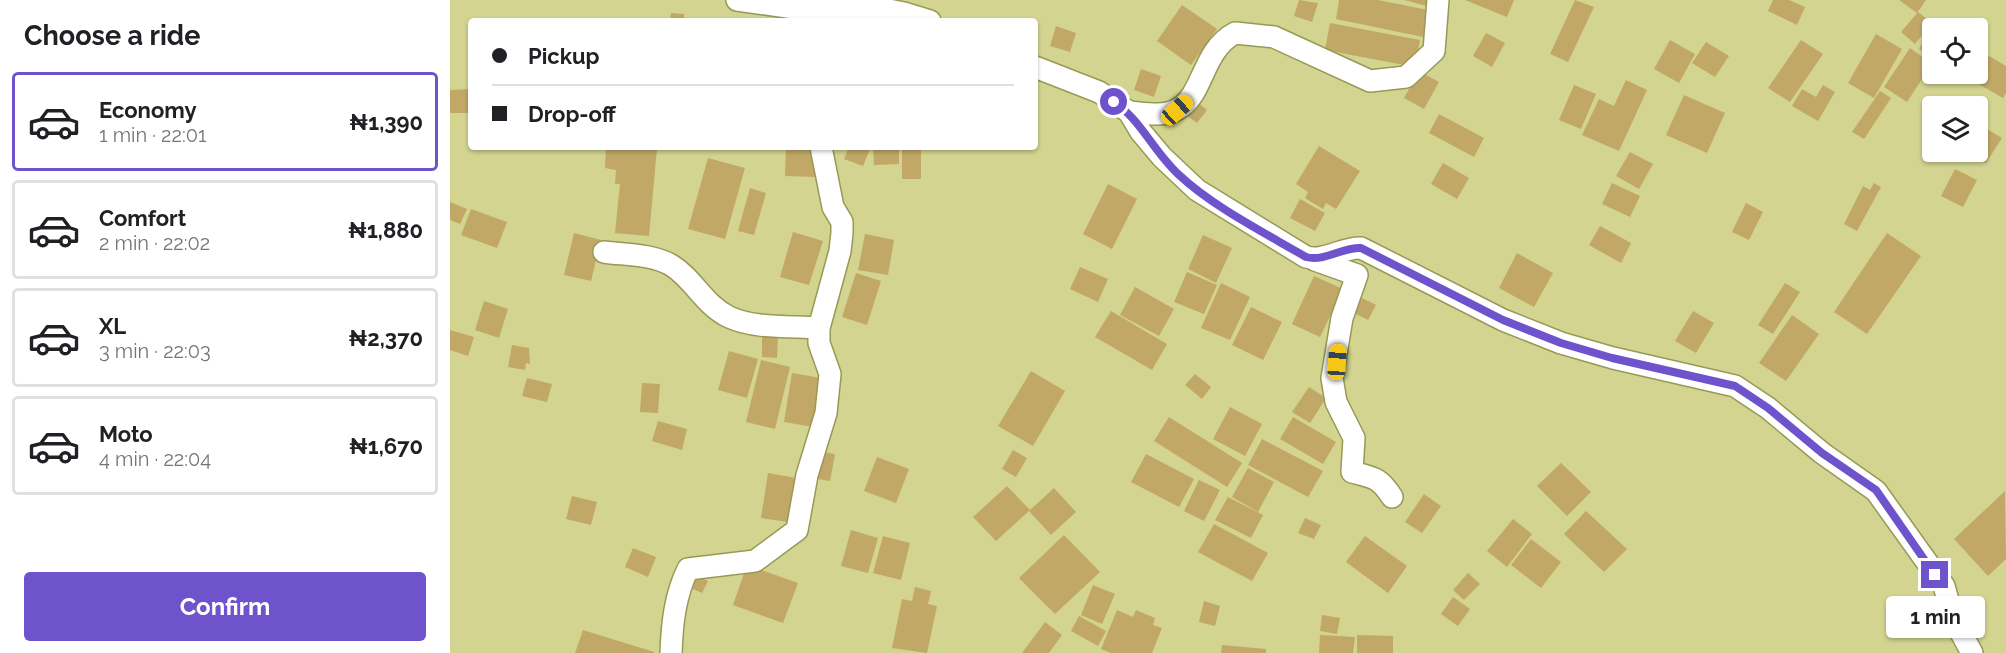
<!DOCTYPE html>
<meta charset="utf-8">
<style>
body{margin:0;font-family:Raleway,sans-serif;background:#f6f6f6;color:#202124;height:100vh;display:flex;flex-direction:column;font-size:22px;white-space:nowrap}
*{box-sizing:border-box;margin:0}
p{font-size:20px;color:#757577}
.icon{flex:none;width:33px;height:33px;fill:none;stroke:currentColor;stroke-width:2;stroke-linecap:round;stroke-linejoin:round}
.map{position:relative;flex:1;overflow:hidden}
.side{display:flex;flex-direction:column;background:#fff;width:450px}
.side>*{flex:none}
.hud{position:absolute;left:18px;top:18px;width:570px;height:132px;border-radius:6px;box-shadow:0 2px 4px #0004;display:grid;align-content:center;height:132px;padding:0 24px;background:#fff}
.controls{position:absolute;left:1472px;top:18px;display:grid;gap:12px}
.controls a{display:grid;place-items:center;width:66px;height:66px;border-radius:6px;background:#fff;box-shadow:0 2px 4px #0004;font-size:30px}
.end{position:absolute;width:27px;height:27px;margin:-14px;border:8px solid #6e53cc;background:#fff;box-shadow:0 0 0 3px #fff}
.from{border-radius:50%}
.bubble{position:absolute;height:42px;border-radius:6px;background:#fff;box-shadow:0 2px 4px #0004;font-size:20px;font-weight:700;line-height:42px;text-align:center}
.car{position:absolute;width:18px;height:36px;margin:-18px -9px;border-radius:8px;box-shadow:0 0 4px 2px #0007;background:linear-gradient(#f5c518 24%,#345 0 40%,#f5c518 0 76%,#345 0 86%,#f5c518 0)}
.hud b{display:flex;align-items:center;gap:21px;height:57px;font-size:22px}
.hud b+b{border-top:2px solid #e0e0e0}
.hud i{width:15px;height:15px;background:#202124}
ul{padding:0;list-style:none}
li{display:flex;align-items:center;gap:18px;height:99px;margin:0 12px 9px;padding:0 12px;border:3px solid #e0e0e0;border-radius:6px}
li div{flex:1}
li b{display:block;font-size:22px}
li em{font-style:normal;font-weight:700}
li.active{border-color:#6e53cc}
li>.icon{width:54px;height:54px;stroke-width:1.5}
h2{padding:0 24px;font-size:27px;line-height:72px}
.button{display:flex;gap:12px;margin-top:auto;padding:12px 24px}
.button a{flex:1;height:69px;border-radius:6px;background:#6e53cc;color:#fff;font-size:24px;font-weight:700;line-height:69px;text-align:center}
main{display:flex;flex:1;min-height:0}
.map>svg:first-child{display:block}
.building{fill:#c1a867}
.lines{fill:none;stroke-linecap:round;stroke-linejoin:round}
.street-casing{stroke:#989956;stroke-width:24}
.street{stroke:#fff;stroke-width:21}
.route{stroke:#6e53cc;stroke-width:8}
</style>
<main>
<section class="side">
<h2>Choose a ride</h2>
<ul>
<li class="active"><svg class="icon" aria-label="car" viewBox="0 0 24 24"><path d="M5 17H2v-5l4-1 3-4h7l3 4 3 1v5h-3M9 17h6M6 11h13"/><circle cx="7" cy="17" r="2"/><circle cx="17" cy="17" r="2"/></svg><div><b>Economy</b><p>1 min · 22:01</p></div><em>₦1,390</em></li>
<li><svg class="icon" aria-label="car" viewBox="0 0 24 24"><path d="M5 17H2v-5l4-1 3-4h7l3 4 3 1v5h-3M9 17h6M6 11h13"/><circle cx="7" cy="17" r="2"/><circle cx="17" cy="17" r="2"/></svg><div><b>Comfort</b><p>2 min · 22:02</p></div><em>₦1,880</em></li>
<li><svg class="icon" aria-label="car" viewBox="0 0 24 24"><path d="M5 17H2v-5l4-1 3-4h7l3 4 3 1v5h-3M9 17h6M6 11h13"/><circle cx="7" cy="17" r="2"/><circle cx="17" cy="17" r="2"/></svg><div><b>XL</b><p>3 min · 22:03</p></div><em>₦2,370</em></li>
<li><svg class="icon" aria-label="car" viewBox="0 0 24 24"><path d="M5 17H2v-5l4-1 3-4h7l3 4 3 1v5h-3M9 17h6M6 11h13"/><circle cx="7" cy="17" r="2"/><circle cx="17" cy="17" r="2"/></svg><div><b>Moto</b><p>4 min · 22:04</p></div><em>₦1,670</em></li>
</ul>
<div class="button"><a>Confirm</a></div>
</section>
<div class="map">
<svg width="1556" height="653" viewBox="0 0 1556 653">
<rect width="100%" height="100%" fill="#d3d48f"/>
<g class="building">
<polygon points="849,0 868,3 862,22 844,16"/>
<polygon points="889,0 928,0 978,10 973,37 886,19"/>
<polygon points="954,0 978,0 977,6"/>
<polygon points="1015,0 1064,0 1057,17"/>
<polygon points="1125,0 1144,7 1118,62 1100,54"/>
<polygon points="1323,0 1339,0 1355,7 1347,25 1318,11"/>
<polygon points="1449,0 1476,0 1467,13"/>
<polygon points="732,5 767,29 741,65 707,41"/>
<polygon points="1468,12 1482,23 1465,44 1451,32"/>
<polygon points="221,13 234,14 234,21 220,21"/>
<polygon points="880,23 970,40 965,67 875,50"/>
<polygon points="1485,23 1493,28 1482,28 1482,56 1469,49"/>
<polygon points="606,26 626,33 620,52 600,46"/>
<polygon points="1036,33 1055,43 1042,67 1023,56"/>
<polygon points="1426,34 1452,49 1424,98 1398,83"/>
<polygon points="1220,40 1245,54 1229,83 1204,69"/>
<polygon points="1351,40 1373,54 1340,102 1318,88"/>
<polygon points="1256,42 1279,56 1265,77 1242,63"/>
<polygon points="1460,48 1482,64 1457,102 1434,87"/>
<polygon points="1527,49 1556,66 1556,93 1553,98 1511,74 1527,74"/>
<polygon points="691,69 711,76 704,97 684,90"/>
<polygon points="969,71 989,82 974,109 954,98"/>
<polygon points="1176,80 1197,90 1169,151 1132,135 1149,99 1164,106"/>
<polygon points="1124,85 1146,94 1131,129 1109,120"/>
<polygon points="1373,85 1385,92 1368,121 1342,106 1352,89 1366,97"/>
<polygon points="21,89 21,113 0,113 0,90"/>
<polygon points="1430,91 1441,98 1414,139 1402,132"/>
<polygon points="1234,95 1275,113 1257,153 1216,135"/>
<polygon points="747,102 757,110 747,123 737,116"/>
<polygon points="989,114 1034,138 1024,157 979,133"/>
<polygon points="1527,123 1552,138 1536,163 1517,152 1527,152"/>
<polygon points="869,146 910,171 886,209 876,203 873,209 855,198 858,192 846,184"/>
<polygon points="156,147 207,148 199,236 165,233 170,184 165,184 166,170 155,168"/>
<polygon points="336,147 367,147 366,177 335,176"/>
<polygon points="399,147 420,149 413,166 394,159"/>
<polygon points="423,147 449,147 449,164 424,165"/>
<rect x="452" y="147" width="19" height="32"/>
<polygon points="1180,152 1203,164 1189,189 1166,176"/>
<polygon points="258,158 295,168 275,239 238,229"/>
<polygon points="993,163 1019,178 1007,199 981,184"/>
<polygon points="1505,169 1527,180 1513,207 1491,196"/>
<polygon points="1162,183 1190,196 1180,217 1152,204"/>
<polygon points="1424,183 1431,187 1407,231 1394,224 1413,186 1420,190"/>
<polygon points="658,184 687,199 662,249 633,234"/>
<polygon points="300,188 316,193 304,235 288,231"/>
<polygon points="850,199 875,213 865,231 840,218"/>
<polygon points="0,202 17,209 10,224 0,220"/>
<polygon points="1296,203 1313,212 1299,240 1282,232"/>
<polygon points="21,209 57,222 47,248 11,235"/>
<polygon points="1150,226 1181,243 1171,263 1139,245"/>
<polygon points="343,232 373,241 359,285 330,277"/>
<polygon points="124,233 151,240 141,281 114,275"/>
<polygon points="1437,233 1471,256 1417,334 1384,312"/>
<polygon points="415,234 444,240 438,275 408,270"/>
<polygon points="753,235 782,248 766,283 738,269"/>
<polygon points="1067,253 1103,273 1084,307 1049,288"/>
<polygon points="630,267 658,279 648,302 620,289"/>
<polygon points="737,272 767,285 754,314 724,302"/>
<polygon points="406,273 431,281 417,325 392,317"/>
<polygon points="864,276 893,289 870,337 842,324"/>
<polygon points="771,283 800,297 780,340 751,328"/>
<polygon points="1335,283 1350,292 1323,334 1308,325"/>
<polygon points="685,287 724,309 709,336 670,315"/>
<polygon points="912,298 926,305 918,320 904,313"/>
<polygon points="34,301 58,309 49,338 25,330"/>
<polygon points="801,307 832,322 813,360 782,345"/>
<polygon points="661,311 717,344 702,370 645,337"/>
<polygon points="1243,311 1264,323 1246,353 1225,341"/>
<polygon points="1342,315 1369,334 1336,381 1309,363"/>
<polygon points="0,330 24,337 18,356 0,350"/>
<polygon points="312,333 328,334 327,358 312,357"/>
<polygon points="62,345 79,348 80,364 76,363 75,370 58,367"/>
<polygon points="279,351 308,359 297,398 268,390"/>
<polygon points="311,360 340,367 325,429 296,422"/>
<polygon points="581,371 615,391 583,446 548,426"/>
<polygon points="342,373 377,379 369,428 334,422"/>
<polygon points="745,374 761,387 752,399 735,385"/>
<polygon points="77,378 102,384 97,402 72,396"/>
<polygon points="192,383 210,384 208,413 190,412"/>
<polygon points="859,387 876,398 860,423 842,412"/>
<polygon points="780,407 812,424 795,456 763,439"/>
<polygon points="719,417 792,463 777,487 704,441"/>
<polygon points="843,417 886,442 873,464 830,439"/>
<polygon points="208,421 237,429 232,450 202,441"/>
<polygon points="812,439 873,471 858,497 798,465"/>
<polygon points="563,450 577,458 566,477 552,469"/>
<polygon points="367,451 385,454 380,481 362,478"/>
<polygon points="696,454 744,479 729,507 681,482"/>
<polygon points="427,457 459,469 446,503 414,491"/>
<polygon points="1111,463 1141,492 1117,516 1087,486"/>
<polygon points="798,468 824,482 808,512 782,497"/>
<polygon points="318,473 346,478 338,522 311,518"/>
<polygon points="749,480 770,490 754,521 734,511"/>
<polygon points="557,486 580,510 546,541 523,517"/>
<polygon points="604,488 626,512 601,535 579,511"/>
<polygon points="1555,491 1556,559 1538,576 1504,539"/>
<polygon points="974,494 991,506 972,533 955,522"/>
<polygon points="122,496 147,502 141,525 116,519"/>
<polygon points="778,497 813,515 801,538 765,520"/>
<polygon points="1136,511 1177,549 1154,572 1114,534"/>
<polygon points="855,518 871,525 864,539 848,533"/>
<polygon points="1063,519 1082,534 1057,567 1037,551"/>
<polygon points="764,524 818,553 802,581 748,552"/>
<polygon points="401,530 428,538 418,573 391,566"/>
<polygon points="614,535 650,572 605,614 569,578"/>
<polygon points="433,536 460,543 451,580 423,573"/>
<polygon points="915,536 957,566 938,593 896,562"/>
<polygon points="1081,539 1111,562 1091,588 1061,565"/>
<polygon points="183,548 206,557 198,577 175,567"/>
<polygon points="297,565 348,583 333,623 283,605"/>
<polygon points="239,572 258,581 252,593 234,585"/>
<polygon points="1018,573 1030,584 1014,600 1003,590"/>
<polygon points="643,585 665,594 652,624 631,615"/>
<polygon points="465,587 481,591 478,604 487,606 477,653 442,648 452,599 462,601"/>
<polygon points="1003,597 1020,609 1008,626 991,614"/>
<polygon points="754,601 770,606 765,626 749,622"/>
<polygon points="667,610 683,617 686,610 705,618 703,625 712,628 702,653 661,653 651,649"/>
<polygon points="872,615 890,618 887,634 870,631"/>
<polygon points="629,616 656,631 648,646 621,631"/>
<polygon points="595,622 612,635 599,653 572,653"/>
<polygon points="133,630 204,652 204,653 125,653"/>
<polygon points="870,635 905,637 903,653 869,653"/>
<polygon points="907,635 943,636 943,653 907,653"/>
<polygon points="772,645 816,649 816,653 771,653"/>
</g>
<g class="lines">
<defs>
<g id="street">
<polyline points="287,0 358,10 428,8 454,13 480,21"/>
<path d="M585 67 649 92 679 112 691 132 712 157 747 190 856 257C875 262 892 247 911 248L1053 320 1111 343 1163 358 1285 386 1318 408 1372 453 1426 491 1494 586 1503 618 1522 653"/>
<path d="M679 112C694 113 713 117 726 110 754 97 751 51 785 33L824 37 920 81 956 77 984 51 988 0"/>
<path d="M154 252C175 255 202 254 221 265 243 278 254 305 279 317 305 329 341 326 369 328"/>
<path d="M865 260 907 275 892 318 882 378 886 402 904 438 902 472C924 478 929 477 942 497"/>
<path d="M221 653C222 624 225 595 238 569L305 561 347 530 357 475 376 413 380 374 369 343V328L390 251 392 233V222L383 207 371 147"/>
</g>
</defs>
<use href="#street" class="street-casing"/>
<use href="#street" class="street"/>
</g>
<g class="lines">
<path class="route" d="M664 102C690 119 704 152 728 174 763 207 815 233 856 257 875 262 892 247 911 248L1053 320 1111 343 1162 358 1285 386 1318 408 1372 453 1426 490 1485 575"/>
</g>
</svg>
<div class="controls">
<a><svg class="icon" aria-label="locate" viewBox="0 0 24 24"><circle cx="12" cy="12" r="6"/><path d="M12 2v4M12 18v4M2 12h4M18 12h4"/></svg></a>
<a><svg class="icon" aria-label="layers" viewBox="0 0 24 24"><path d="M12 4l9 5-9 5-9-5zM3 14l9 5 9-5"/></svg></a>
</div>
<i class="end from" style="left:664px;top:102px"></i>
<i class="end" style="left:1485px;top:575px"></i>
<div class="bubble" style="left:1436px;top:596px;width:99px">1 min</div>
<i class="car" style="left:727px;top:110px;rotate:48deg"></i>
<i class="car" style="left:887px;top:362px;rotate:4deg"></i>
<div class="hud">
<b><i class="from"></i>Pickup</b>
<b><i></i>Drop-off</b>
</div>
</div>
</main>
